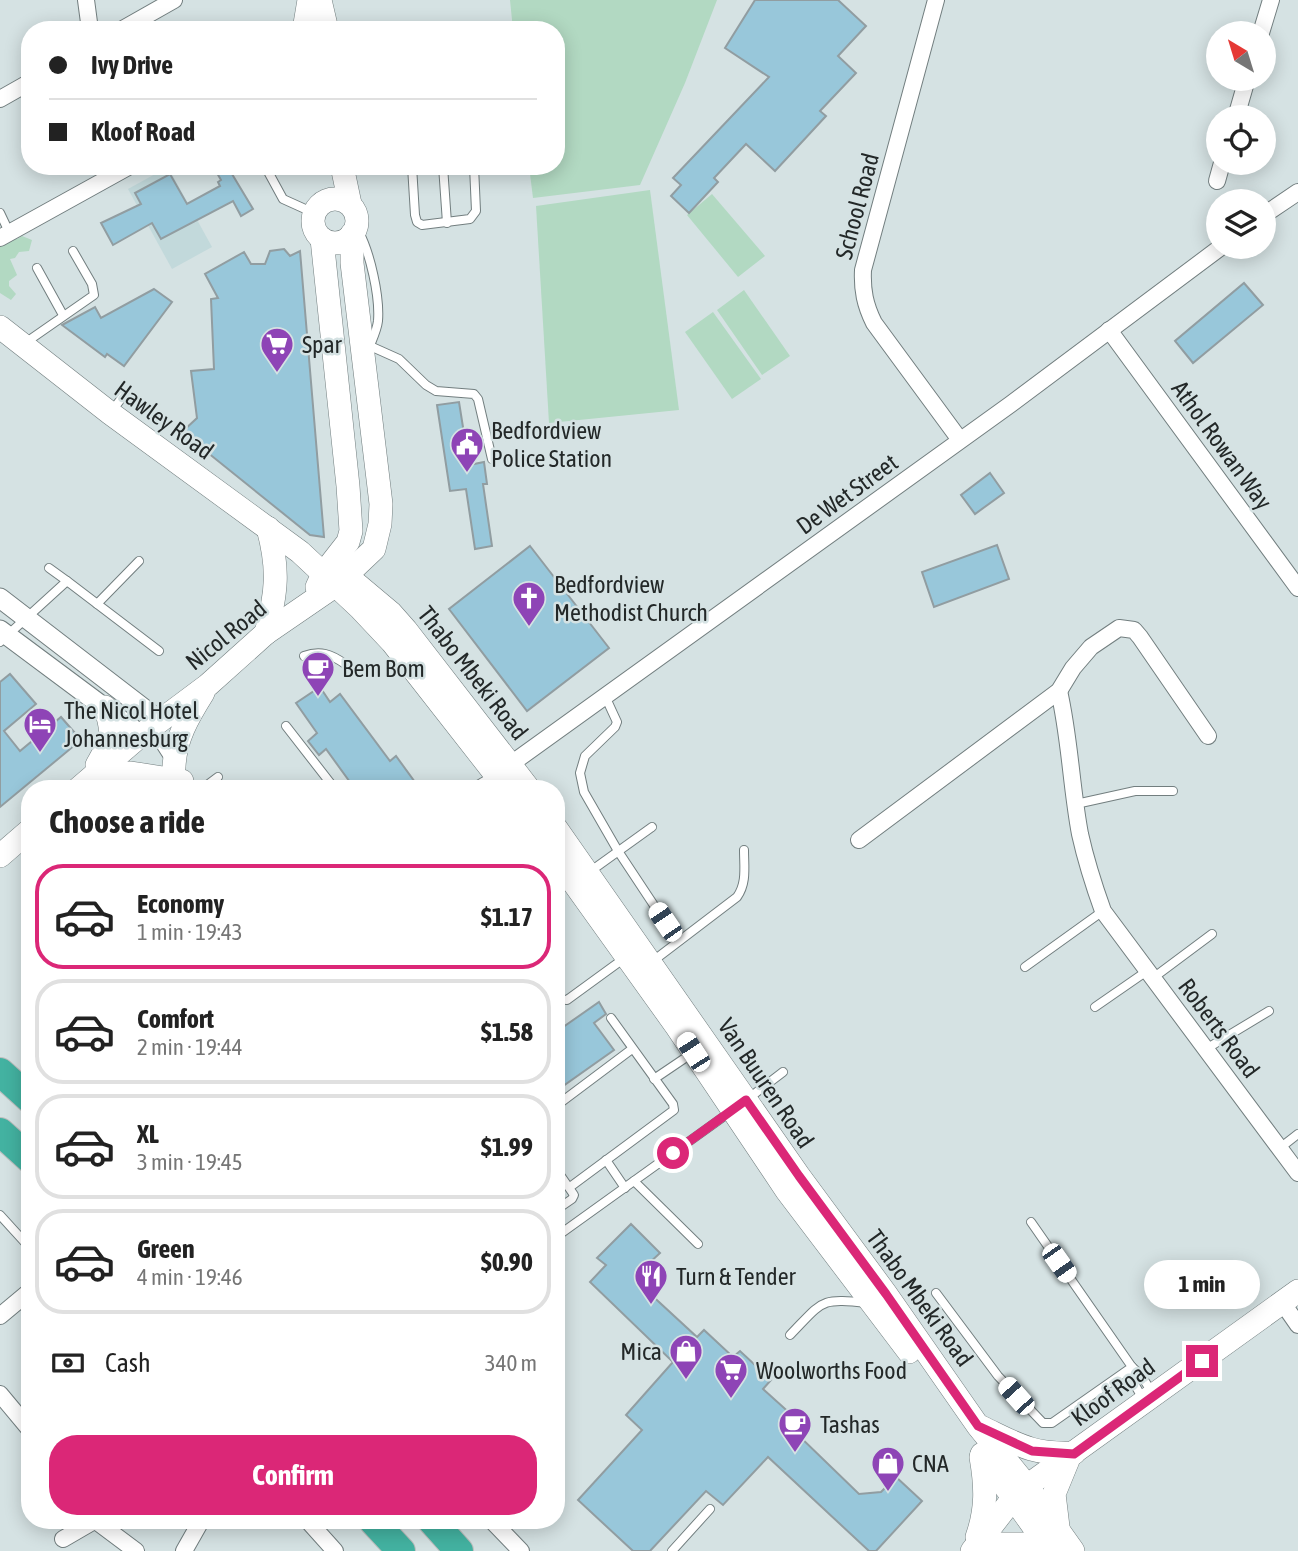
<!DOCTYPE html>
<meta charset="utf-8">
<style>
body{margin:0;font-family:"Asap Condensed",sans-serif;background:#f6f6f6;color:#222;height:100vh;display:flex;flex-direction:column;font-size:26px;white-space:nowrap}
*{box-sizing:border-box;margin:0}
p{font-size:23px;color:#767676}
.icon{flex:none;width:38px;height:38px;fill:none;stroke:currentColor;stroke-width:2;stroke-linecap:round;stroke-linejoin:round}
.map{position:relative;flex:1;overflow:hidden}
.details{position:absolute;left:21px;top:780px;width:544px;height:749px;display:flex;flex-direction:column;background:#fff;border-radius:28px;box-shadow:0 4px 18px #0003}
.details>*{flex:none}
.top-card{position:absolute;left:21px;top:21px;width:544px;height:154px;border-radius:28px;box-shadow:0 4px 18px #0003;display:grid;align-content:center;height:154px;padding:0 28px;background:#fff}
.needle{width:46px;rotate:322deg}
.buttons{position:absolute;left:1206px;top:21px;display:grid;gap:14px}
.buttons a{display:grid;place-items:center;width:70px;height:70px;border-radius:50%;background:#fff;box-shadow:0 4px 18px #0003;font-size:35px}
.end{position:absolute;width:32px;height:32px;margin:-16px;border:9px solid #db2777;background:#fff;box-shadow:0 0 0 4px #fff}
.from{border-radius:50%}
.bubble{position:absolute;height:49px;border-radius:24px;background:#fff;box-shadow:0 4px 18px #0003;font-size:23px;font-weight:700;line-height:49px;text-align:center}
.car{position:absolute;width:21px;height:42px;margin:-21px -10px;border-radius:9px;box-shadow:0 0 5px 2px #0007;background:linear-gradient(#fff 24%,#345 0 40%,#fff 0 76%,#345 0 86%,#fff 0)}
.top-card b{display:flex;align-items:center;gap:24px;height:66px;font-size:26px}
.top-card b+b{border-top:2px solid #e0e0e0}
.top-card i{width:18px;height:18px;background:#222}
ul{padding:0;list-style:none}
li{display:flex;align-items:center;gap:21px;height:105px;margin:0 14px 10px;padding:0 14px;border:4px solid #e0e0e0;border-radius:28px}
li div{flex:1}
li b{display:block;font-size:26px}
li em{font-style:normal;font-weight:700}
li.current{border-color:#db2777}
li>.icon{width:63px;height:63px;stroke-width:1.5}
h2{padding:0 28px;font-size:32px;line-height:84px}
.pay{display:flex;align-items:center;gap:18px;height:77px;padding:0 28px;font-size:26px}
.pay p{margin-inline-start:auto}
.primary-button{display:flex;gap:14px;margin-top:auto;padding:14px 28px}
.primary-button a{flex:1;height:80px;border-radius:28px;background:#db2777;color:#fff;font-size:28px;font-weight:700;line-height:80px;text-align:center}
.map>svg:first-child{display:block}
.built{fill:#c2d9db}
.green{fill:#b2d9c2}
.building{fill:#98c7da;stroke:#919da1;stroke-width:2}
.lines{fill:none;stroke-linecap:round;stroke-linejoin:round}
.service-casing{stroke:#727e7f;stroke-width:10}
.minor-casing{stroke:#727e7f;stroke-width:18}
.tertiary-casing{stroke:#727e7f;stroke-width:21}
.secondary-casing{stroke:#727e7f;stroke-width:24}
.motorway-casing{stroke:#bdbebe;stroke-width:30}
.service{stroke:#fff;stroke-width:8}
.minor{stroke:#fff;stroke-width:16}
.tertiary{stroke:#fff;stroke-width:19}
.secondary{stroke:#fff;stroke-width:23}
.motorway{stroke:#43b2a1;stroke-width:28}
.route{stroke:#db2777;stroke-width:9}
.labels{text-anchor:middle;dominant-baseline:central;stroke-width:5;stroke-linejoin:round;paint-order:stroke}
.street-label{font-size:24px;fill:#232828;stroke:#d5e2e3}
.poi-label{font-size:24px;fill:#232828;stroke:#d5e2e3;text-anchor:start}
</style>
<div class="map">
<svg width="1298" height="1551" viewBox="0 0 1298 1551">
<rect width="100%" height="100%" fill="#d5e2e3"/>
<polygon class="built" points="168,167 212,247 172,269 128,189"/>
<g class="green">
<polygon points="510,0 717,0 685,83 640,185 533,198 529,166 556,166 556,30 513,30"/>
<polygon points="650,190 679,410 549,423 536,206"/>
<polygon points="712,194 765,256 738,277 687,215"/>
<polygon points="22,236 32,240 29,251 19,252 15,258 10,259 17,275 9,281 9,286 16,294 11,300 0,293 0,246 11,238 17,239"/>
<polygon points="744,290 790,356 762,375 717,310"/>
<polygon points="713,312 761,379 732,399 685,332"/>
</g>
<g class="building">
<polygon points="755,0 838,0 866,26 838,56 856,73 820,111 826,116 775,171 746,144 714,178 718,182 689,213 671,196 681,185 673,178 769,77 725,48"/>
<polygon points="213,166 244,166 232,174 253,209 241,216 233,201 161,239 152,223 113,245 101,223 141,204 135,193 170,174 187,204 220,186 218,182 221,180"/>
<polygon points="284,249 290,256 300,251 324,537 310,535 182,432 197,418 191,371 214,369 211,299 218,298 205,274 244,252 251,264 265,264 270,251"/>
<polygon points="1244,283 1263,305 1193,363 1175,341"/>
<polygon points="154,289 172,302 124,366 107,354 105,357 62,325 95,307 101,318"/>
<polygon points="459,402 469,465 484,462 487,484 483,484 492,546 475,549 466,489 450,491 437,405"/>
<polygon points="990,473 1004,493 975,514 961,495"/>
<polygon points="997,545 1009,579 934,607 922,572"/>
<polygon points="530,546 609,648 527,711 449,609"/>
<polygon points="10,674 36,704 4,731 20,751 61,717 81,740 0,807 0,682"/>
<polygon points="320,687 330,702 340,694 390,761 396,756 420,789 355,789 326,749 319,755 308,741 317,733 296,703"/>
<polygon points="599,1002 606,1014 594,1023 614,1050 556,1091 556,1032"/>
<polygon points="631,1224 660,1253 645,1267 646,1290 697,1337 704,1330 733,1357 740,1351 771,1380 763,1389 803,1425 796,1433 859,1494 881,1492 896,1477 922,1501 876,1551 869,1551 768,1457 723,1505 706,1491 650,1551 633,1551 578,1500 642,1430 626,1415 673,1362 590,1282 606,1265 597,1258"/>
</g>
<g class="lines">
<defs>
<g id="service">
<polyline points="265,166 283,199 314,213"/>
<polyline points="412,166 415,215 417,222 422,225 470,219 476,211 474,166"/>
<polyline points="443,166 447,223"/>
<polyline points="0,213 9,232"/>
<path d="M359 232C370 253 380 296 378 321 377 330 372 340 369 348"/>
<polyline points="37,268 63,315"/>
<polyline points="25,343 94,295 92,284 73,251"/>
<polyline points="370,346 399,359 426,385 436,391 474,394 478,399 492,459"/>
<polyline points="111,412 124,395"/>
<polyline points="49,568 67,581"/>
<polyline points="97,604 139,561"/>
<polyline points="0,642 67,581 159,651"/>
<path d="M304 656C320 650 331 654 345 664"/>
<polyline points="605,696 617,722 615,727 585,756 580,773 584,792 618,851 665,922 680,940"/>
<polyline points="286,726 335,789"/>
<polyline points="144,737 159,743 170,760"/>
<polyline points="202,789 218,777"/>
<polyline points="471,789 493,776"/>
<polyline points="1076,804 1135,791 1173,791"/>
<polyline points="588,873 652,827"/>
<path d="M653 961 737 897C747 883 744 867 744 850"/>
<polyline points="1025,967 1103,911"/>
<polyline points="1153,978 1212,934"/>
<polyline points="556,999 567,1000 626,957"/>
<polyline points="1095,1007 1147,971"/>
<polyline points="1206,1049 1269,1011"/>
<polyline points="654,1079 691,1054"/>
<polyline points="749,1098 783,1072"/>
<polyline points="556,1106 632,1049"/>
<polyline points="1280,1148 1298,1134"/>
<polyline points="606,1160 625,1188"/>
<polyline points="556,1169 574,1195 572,1199 556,1210"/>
<polyline points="634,1181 698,1244"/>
<polyline points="570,1187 674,1110 673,1104 611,1018"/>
<polyline points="0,1215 30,1248"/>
<polyline points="556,1237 730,1112"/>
<polyline points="936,1293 998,1376 1043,1423 1052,1423 1132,1367 1031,1222"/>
<path d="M790 1335C824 1300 819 1298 868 1303"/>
<polyline points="1132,1367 1132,1380 1143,1399"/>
<polyline points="1132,1367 1140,1374 1152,1392"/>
<polyline points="672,1551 710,1509"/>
</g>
<g id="minor">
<polyline points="86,0 90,30"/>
<path d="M936 0 863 270C862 290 865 305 874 323L960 440"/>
<polyline points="121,30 174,0"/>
<polyline points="1261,33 1271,0"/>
<polyline points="0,99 30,82"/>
<polyline points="1236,117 1247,79"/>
<polyline points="1217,181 1222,163"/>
<polyline points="1264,215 1298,192"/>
<polyline points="0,238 130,166"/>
<polyline points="1109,330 1298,588"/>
<path d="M1059 691C1070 739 1071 786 1080 834 1086 861 1094 886 1103 911L1298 1173"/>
<polyline points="504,769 1011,404 1221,247"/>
<polyline points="859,840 1059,691 1073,668 1091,647 1119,628 1134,630 1140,637 1208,736"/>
<polyline points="1282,1302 1298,1325"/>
<polyline points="0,1316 30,1291"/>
<polyline points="0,1394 30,1430"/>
<polyline points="96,1521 136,1551"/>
<polyline points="308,1521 335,1551"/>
<polyline points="492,1521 521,1551"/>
<polyline points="63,1539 94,1521"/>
<polyline points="184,1551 201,1521"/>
</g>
<g id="tertiary">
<polyline points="0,598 160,721"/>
<polyline points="0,630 141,735"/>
</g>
<g id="secondary">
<polyline points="320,0 327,30"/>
<polyline points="304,30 309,0"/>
<polyline points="342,166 350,204"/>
<circle cx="335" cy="221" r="22"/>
<polyline points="0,327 110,413 300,552 360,608 392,642 507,789"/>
<polyline points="335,566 391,613 406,630 529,789"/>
<polyline points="317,587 323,574 348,542 351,531 348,486 322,239"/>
<path d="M266 633C277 592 279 569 268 528"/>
<path d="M97 765C111 740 115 736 105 707"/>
<path d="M174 767C175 739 188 717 203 693"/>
<polyline points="95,775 131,773 182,781"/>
<polyline points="78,789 141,735 208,685 266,633 336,585 374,549 380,524 381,504 352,263 352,234"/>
<polyline points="556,828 799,1176 886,1294 978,1426 1027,1486 1073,1551"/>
<polyline points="0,856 30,830"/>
<polyline points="556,858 677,1027 787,1191 909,1352"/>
<path d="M981 1427C1017 1444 1032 1455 1074 1453"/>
<polyline points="982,1454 1051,1551"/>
<polyline points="1058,1527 1054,1494 1068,1460"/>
<path d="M977 1537C987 1509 986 1486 981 1457"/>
<polyline points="977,1544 1035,1544 1049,1548"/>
<polyline points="972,1551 1007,1506 1027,1486 1298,1291"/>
</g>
<g id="motorway">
<polyline points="0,1072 30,1099"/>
<polyline points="0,1132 30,1159"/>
<polyline points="373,1521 401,1551"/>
<polyline points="432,1521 459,1551"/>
</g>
</defs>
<use href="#service" class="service-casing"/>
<use href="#minor" class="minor-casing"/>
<use href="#tertiary" class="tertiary-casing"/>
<use href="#secondary" class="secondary-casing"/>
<use href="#motorway" class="motorway-casing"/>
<use href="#service" class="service"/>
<use href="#minor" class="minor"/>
<use href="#tertiary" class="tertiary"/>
<use href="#secondary" class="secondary"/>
<use href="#motorway" class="motorway"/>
</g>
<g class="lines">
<polyline class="route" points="673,1153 746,1100 799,1176 886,1294 978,1426 1032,1451 1074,1454 1202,1361"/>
</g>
<defs>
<symbol id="supermarket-pin" viewBox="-11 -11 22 30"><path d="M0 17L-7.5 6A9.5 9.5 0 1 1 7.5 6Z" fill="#8e44b6" stroke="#d5e2e3"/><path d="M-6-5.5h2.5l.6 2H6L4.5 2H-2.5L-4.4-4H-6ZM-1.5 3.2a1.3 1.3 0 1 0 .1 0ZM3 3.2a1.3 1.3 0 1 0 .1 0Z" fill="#fff"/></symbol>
<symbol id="civic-pin" viewBox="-11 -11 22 30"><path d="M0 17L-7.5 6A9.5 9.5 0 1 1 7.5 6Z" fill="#8e44b6" stroke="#d5e2e3"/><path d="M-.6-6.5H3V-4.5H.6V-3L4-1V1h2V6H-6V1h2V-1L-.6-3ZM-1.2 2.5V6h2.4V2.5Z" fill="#fff"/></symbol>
<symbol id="church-pin" viewBox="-11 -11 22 30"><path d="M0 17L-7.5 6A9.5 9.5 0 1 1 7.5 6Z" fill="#8e44b6" stroke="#d5e2e3"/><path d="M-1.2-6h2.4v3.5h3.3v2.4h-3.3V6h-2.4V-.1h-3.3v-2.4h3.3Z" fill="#fff"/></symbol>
<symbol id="cafe-pin" viewBox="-11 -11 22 30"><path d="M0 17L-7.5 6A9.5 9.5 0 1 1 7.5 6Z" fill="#8e44b6" stroke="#d5e2e3"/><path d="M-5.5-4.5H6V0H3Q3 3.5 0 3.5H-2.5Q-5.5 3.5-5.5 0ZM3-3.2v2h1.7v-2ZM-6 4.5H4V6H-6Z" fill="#fff"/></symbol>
<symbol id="hotel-pin" viewBox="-11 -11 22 30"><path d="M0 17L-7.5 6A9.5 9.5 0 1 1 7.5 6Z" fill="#8e44b6" stroke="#d5e2e3"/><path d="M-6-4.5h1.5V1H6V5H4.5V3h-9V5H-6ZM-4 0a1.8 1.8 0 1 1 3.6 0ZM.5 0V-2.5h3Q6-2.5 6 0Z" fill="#fff"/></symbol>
<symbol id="restaurant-pin" viewBox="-11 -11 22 30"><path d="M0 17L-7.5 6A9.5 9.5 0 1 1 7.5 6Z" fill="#8e44b6" stroke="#d5e2e3"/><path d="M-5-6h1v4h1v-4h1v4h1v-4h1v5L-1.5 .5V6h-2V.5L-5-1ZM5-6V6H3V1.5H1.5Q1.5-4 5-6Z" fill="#fff"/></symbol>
<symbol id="shop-pin" viewBox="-11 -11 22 30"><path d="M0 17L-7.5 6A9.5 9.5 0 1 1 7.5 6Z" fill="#8e44b6" stroke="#d5e2e3"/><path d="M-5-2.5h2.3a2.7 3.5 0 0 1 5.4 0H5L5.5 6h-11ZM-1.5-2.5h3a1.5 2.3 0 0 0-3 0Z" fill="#fff"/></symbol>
</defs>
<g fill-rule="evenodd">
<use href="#supermarket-pin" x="258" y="325" width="38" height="52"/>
<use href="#civic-pin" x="448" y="425" width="38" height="52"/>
<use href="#church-pin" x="510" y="579" width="38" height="52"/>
<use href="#cafe-pin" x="299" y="649" width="38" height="52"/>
<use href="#hotel-pin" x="21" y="705" width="38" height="52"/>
<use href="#restaurant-pin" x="632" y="1257" width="38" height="52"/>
<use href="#shop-pin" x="667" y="1332" width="38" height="52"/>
<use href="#supermarket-pin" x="712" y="1351" width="38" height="52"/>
<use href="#cafe-pin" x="776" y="1405" width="38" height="52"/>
<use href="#shop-pin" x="869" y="1444" width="38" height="52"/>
</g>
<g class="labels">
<g class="street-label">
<text transform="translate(857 206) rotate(-75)">School Road</text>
<text transform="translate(164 420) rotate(36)">Hawley Road</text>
<text transform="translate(1222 445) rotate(54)">Athol Rowan Way</text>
<text transform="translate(847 494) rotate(-36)">De Wet Street</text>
<text transform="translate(226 635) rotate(-39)">Nicol Road</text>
<text transform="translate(473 673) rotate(52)">Thabo Mbeki Road</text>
<text transform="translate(1219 1028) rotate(53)">Roberts Road</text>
<text transform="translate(766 1083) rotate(56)">Van Buuren Road</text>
<text transform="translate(920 1298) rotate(54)">Thabo Mbeki Road</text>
<text transform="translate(1113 1392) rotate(-36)">Kloof Road</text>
</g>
<g class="poi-label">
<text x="302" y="344">Spar</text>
<text x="491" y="430">Bedfordview<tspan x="491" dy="28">Police Station</tspan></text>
<text x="554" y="584">Bedfordview<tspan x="554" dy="28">Methodist Church</tspan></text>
<text x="342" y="668">Bem Bom</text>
<text x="64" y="710">The Nicol Hotel<tspan x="64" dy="28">Johannesburg</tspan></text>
<text x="676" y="1276">Turn &amp; Tender</text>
<text x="662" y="1351" text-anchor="end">Mica</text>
<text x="756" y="1370">Woolworths Food</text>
<text x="820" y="1424">Tashas</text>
<text x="912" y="1463">CNA</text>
</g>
</g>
</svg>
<div class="buttons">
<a><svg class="needle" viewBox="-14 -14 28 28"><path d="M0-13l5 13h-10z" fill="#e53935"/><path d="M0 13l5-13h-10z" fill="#767676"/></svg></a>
<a><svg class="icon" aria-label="locate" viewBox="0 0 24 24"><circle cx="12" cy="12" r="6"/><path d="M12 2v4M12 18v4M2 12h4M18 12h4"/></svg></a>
<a><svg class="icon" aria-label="layers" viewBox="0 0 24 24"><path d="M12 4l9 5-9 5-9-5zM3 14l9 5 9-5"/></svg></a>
</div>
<i class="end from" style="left:673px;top:1153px"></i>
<i class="end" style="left:1202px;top:1361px"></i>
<div class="bubble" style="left:1144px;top:1260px;width:116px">1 min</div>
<i class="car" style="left:665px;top:922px;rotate:326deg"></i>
<i class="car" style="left:693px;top:1052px;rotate:327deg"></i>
<i class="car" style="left:1059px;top:1263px;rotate:145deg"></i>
<i class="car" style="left:1016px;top:1396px;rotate:318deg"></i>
<div class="top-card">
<b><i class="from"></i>Ivy Drive</b>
<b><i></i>Kloof Road</b>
</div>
<section class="details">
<h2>Choose a ride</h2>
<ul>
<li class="current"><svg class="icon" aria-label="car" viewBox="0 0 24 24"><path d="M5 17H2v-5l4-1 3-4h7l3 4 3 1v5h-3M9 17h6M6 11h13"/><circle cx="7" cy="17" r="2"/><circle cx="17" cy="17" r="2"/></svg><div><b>Economy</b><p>1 min · 19:43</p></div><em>$1.17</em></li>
<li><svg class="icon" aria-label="car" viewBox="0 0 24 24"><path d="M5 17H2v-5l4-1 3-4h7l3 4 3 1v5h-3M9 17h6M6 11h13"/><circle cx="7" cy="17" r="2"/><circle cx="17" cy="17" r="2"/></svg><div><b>Comfort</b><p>2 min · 19:44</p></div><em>$1.58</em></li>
<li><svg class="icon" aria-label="car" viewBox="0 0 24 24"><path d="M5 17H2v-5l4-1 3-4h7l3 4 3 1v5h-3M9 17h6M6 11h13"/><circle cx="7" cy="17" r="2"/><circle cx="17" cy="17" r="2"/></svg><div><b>XL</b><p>3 min · 19:45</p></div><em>$1.99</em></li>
<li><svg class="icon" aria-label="car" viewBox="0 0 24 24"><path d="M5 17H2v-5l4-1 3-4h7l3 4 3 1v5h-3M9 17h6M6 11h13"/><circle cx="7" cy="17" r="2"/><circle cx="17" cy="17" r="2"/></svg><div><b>Green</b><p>4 min · 19:46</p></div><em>$0.90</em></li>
</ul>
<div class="pay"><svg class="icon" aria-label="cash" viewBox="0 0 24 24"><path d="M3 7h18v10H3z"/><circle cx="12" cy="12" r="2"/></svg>Cash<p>340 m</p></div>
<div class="primary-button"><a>Confirm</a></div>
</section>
</div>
